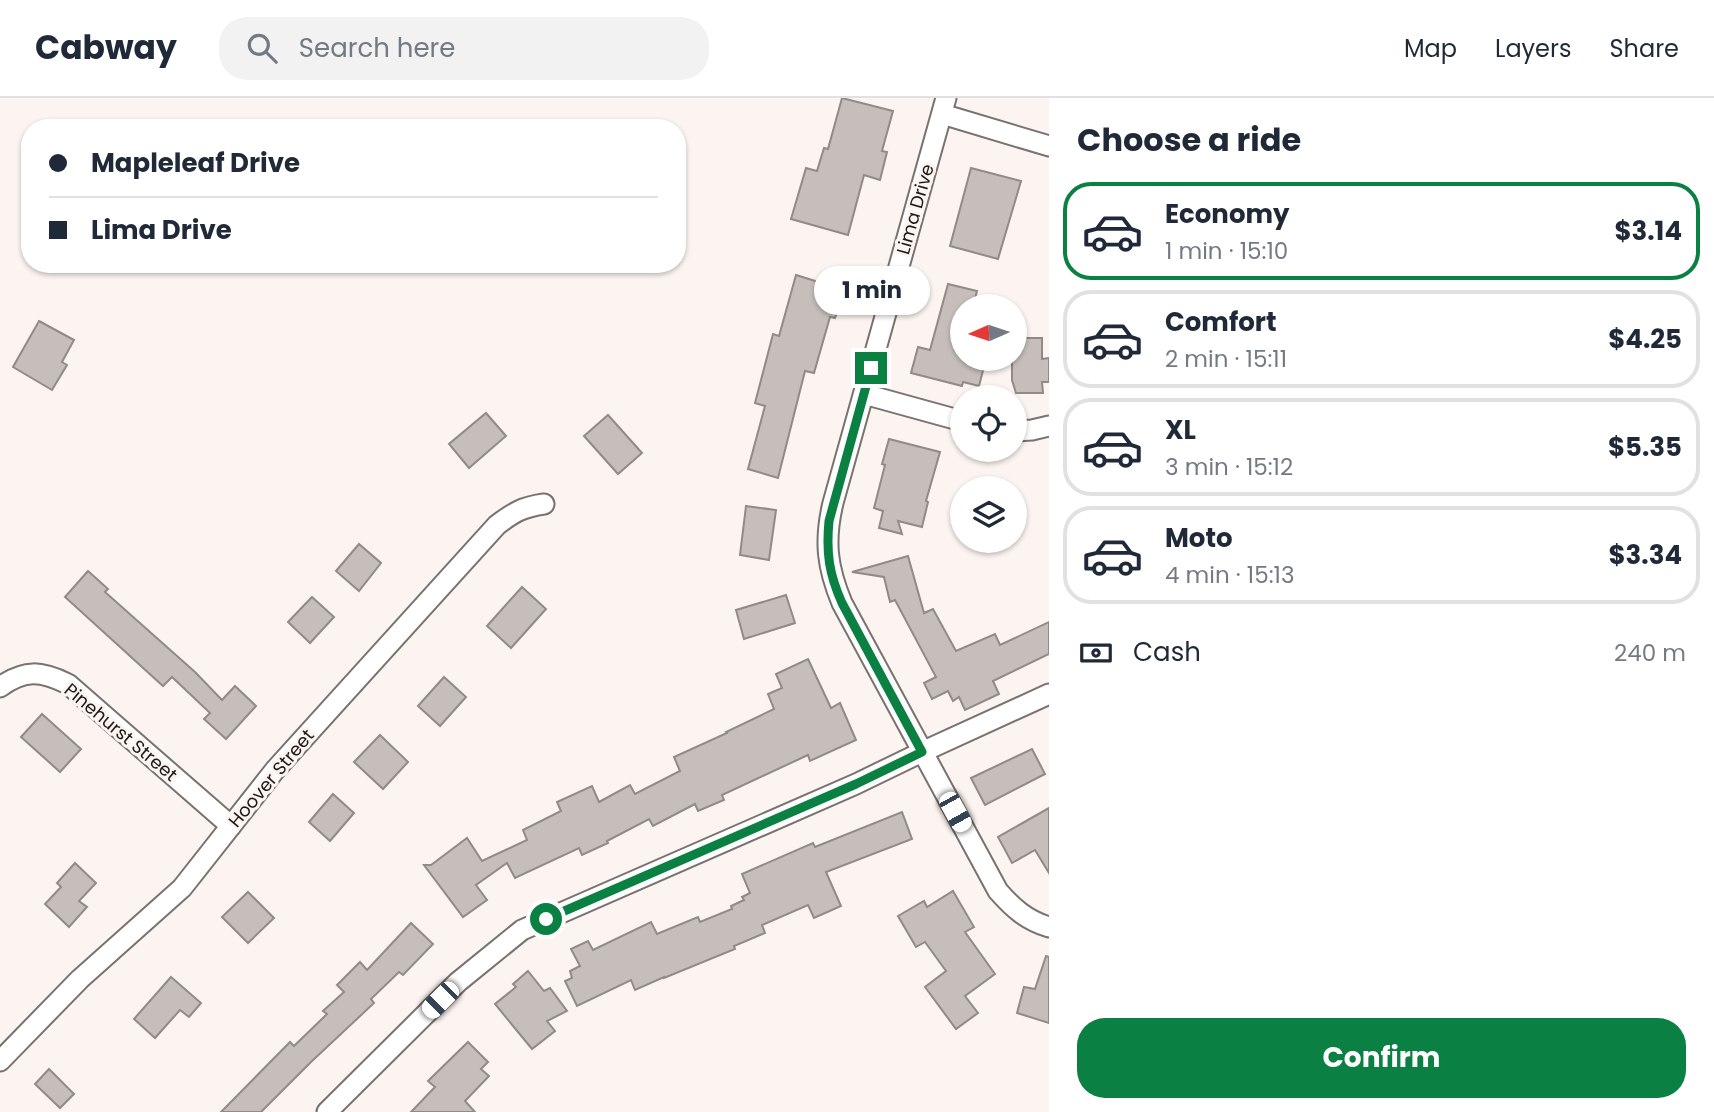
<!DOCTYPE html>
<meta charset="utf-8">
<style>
body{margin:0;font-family:Poppins,sans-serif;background:#f2f2f3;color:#1f2937;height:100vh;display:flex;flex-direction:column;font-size:26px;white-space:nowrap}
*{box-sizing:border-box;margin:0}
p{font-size:23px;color:#747a83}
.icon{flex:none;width:38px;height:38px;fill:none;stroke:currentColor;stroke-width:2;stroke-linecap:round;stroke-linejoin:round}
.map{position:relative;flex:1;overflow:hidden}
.drawer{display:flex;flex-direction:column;background:#fff;width:665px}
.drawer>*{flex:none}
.top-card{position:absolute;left:21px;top:21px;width:665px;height:154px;border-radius:28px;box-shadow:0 2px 5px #0004;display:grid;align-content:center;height:154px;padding:0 28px;background:#fff}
.needle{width:46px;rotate:267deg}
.controls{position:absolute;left:950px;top:196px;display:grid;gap:14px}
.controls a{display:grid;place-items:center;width:77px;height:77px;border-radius:50%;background:#fff;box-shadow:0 2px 5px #0004;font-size:35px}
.end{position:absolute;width:32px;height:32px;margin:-16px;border:9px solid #0b8043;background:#fff;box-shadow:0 0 0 4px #fff}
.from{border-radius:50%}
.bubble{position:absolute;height:49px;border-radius:24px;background:#fff;box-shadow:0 2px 5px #0004;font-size:23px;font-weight:700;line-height:49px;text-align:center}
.car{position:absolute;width:21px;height:42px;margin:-21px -10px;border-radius:9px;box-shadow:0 0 5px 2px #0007;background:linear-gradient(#fff 24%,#345 0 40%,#fff 0 76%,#345 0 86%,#fff 0)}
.top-card b{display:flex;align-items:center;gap:24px;height:66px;font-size:26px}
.top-card b+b{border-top:2px solid #e0e1e3}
.top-card i{width:18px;height:18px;background:#1f2937}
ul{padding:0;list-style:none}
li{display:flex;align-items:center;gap:21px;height:98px;margin:0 14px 10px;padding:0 14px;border:4px solid #e0e1e3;border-radius:28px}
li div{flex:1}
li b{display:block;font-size:26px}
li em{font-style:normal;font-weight:700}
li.selected{border-color:#0b8043}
li>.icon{width:63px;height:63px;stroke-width:1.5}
h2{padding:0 28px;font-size:32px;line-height:84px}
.pay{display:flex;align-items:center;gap:18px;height:77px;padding:0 28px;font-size:26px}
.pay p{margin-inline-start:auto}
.cta{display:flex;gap:14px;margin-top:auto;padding:14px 28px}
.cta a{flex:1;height:80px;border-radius:28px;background:#0b8043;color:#fff;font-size:28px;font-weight:700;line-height:80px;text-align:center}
header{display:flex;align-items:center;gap:42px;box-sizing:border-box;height:98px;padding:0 35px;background:#fff;border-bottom:2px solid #e0e1e3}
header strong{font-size:33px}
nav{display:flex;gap:38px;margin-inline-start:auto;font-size:24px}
.search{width:490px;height:63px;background:#f2f2f3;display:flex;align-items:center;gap:18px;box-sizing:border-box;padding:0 24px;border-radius:28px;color:#747a83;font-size:26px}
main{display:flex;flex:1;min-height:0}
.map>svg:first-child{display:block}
.building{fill:#c5beba;stroke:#918a87;stroke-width:2}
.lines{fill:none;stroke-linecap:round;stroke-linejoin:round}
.minor-casing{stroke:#79726f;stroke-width:23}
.minor{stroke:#fff;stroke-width:19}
.route{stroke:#0b8043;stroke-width:9}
.labels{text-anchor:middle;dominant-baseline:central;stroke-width:6;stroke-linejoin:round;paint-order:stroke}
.street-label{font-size:18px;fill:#1c1918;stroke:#fcf4f1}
</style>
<header>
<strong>Cabway</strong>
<div class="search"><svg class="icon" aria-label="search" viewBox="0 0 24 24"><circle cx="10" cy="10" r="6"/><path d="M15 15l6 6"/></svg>Search here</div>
<nav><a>Map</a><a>Layers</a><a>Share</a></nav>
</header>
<main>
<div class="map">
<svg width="1049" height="1014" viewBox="0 0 1049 1014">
<rect width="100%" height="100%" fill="#fcf4f1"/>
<g class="building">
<polygon points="842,0 893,13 882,53 887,54 880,82 864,77 848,137 791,121 806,70 817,73 824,50 828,51"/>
<polygon points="971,70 1021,83 998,161 950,148"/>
<polygon points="796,177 844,192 835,220 830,219 814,275 805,273 778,380 748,371 765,308 755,305 773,236 779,238"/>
<polygon points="948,186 977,193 973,208 962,208 962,261 986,261 979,288 963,284 962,288 911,275 918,249 930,252"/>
<polygon points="39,223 74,242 62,264 67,267 52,292 13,269"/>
<polygon points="1015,240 1042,240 1042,261 1049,260 1049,284 1042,284 1043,295 1016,295 1012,282 1012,261 1015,261"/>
<polygon points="486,315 506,338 469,370 449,346"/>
<polygon points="608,317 642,355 618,376 584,338"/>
<polygon points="889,341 940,354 926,403 928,404 922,429 898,423 902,436 879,430 883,413 874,410 885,367 882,366"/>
<polygon points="746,408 776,412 769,462 740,457"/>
<polygon points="359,446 381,465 359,493 336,473"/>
<polygon points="908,458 924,515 933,511 956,553 995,536 1000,547 1049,524 1049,556 993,583 999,596 965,612 959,599 953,603 948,593 932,601 924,585 936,579 895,502 890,504 884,479 852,474"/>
<polygon points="88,473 108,491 105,494 195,574 222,602 235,588 256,608 226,641 204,621 210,615 172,579 163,588 65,499"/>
<polygon points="522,489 546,511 511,550 487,528"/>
<polygon points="786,497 795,525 744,541 736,512"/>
<polygon points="312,499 334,519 310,545 288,524"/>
<polygon points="808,561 831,610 840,605 856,642 810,663 808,657 722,697 724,702 698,713 695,706 653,728 649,721 607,743 608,745 582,757 579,750 515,780 507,765 476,787 487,802 463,819 424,767 431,767 467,740 482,763 527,742 523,732 561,713 557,704 592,688 599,704 630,687 635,696 680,673 674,659 727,635 726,634 774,611 768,596 782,590 776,576"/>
<polygon points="444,579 466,599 440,628 418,608"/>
<polygon points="42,616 81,651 60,674 21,639"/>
<polygon points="380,637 408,664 383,691 354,664"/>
<polygon points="1032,651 1045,676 985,707 971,680"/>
<polygon points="333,696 354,715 330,743 309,724"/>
<polygon points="1049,710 1049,775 1035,752 1012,765 998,739"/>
<polygon points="902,714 912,741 826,774 841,808 814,820 808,807 762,827 765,835 734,848 735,851 664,880 664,879 635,892 631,882 577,908 565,883 572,880 570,873 580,868 571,851 588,843 593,852 651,824 657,836 698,819 700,824 732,811 731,808 744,802 742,799 750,795 742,776 813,745 815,749"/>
<polygon points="75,765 96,785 79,803 87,809 69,829 45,806 61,789 57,785"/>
<polygon points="953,793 974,829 965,834 995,876 965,898 978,915 956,931 925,889 946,873 925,844 916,849 898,818 924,803 927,809"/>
<polygon points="248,794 274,820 248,845 222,819"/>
<polygon points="411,825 433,846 403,877 399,874 371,901 374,905 311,964 261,1014 221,1014 290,944 294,948 327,916 323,913 344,894 337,887 360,864 367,872"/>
<polygon points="1046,858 1049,859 1049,925 1017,915 1024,889 1035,891"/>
<polygon points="528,873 544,893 550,890 567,913 547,923 555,933 532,951 495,906 516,889 513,886"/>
<polygon points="171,879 201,905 189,919 180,912 155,940 134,921"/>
<polygon points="468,944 488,964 481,971 489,978 465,1003 475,1014 411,1014 435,989 428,983"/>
<polygon points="49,971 74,996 60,1010 35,986"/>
</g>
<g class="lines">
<defs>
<g id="minor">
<path d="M946 0 833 405C824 443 827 469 842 505L998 793C1013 810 1026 822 1049 829"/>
<polyline points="942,16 1049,48"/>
<polyline points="864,296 962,323"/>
<polyline points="1015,333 1032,332 1049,328"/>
<path d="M0 589C25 571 41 573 68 586L231 728"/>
<path d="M0 963 80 881 182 790 275 672 497 427C514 414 523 409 544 406"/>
<polyline points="327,1014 458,884 522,832 856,686 922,654 1049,596"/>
</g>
</defs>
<use href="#minor" class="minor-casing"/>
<use href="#minor" class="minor"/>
</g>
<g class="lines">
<path class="route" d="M546 821 856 686 922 654 842 505C829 476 826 455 829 423L871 270"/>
</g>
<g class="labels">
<g class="street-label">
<text transform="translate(915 111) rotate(-74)">Lima Drive</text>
<text transform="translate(121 634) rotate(40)">Pinehurst Street</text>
<text transform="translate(271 680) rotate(-50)">Hoover Street</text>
</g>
</g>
</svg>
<div class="controls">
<a><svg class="needle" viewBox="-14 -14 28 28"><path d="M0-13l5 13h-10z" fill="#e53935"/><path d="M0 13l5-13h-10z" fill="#747a83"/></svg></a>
<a><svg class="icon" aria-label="locate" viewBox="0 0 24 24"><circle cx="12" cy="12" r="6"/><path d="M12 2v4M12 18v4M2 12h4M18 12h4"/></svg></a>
<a><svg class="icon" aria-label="layers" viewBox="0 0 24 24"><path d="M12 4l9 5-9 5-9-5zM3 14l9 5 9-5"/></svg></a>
</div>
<i class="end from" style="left:546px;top:821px"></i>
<i class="end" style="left:871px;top:270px"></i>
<div class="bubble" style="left:814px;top:168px;width:116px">1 min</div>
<i class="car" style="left:955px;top:714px;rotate:151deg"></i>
<i class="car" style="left:440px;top:902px;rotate:225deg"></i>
<div class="top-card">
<b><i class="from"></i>Mapleleaf Drive</b>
<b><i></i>Lima Drive</b>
</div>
</div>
<section class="drawer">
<h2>Choose a ride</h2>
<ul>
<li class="selected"><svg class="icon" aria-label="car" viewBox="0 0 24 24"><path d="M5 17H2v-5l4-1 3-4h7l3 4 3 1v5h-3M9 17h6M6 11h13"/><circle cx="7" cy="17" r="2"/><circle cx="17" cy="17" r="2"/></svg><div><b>Economy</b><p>1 min · 15:10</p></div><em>$3.14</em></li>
<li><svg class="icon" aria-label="car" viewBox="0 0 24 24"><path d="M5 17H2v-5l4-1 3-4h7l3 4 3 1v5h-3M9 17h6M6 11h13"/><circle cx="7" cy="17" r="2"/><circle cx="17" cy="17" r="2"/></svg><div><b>Comfort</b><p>2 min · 15:11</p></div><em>$4.25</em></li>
<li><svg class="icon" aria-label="car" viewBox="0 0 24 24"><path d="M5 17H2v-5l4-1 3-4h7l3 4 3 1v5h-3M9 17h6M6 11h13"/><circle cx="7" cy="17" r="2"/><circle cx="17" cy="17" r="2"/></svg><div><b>XL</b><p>3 min · 15:12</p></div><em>$5.35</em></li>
<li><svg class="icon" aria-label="car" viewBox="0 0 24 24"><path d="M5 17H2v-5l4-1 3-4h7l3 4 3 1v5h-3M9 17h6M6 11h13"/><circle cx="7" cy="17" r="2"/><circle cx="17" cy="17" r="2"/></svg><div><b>Moto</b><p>4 min · 15:13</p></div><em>$3.34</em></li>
</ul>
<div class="pay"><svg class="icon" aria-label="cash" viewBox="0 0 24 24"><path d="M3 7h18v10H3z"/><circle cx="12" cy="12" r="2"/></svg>Cash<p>240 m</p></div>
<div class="cta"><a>Confirm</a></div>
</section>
</main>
